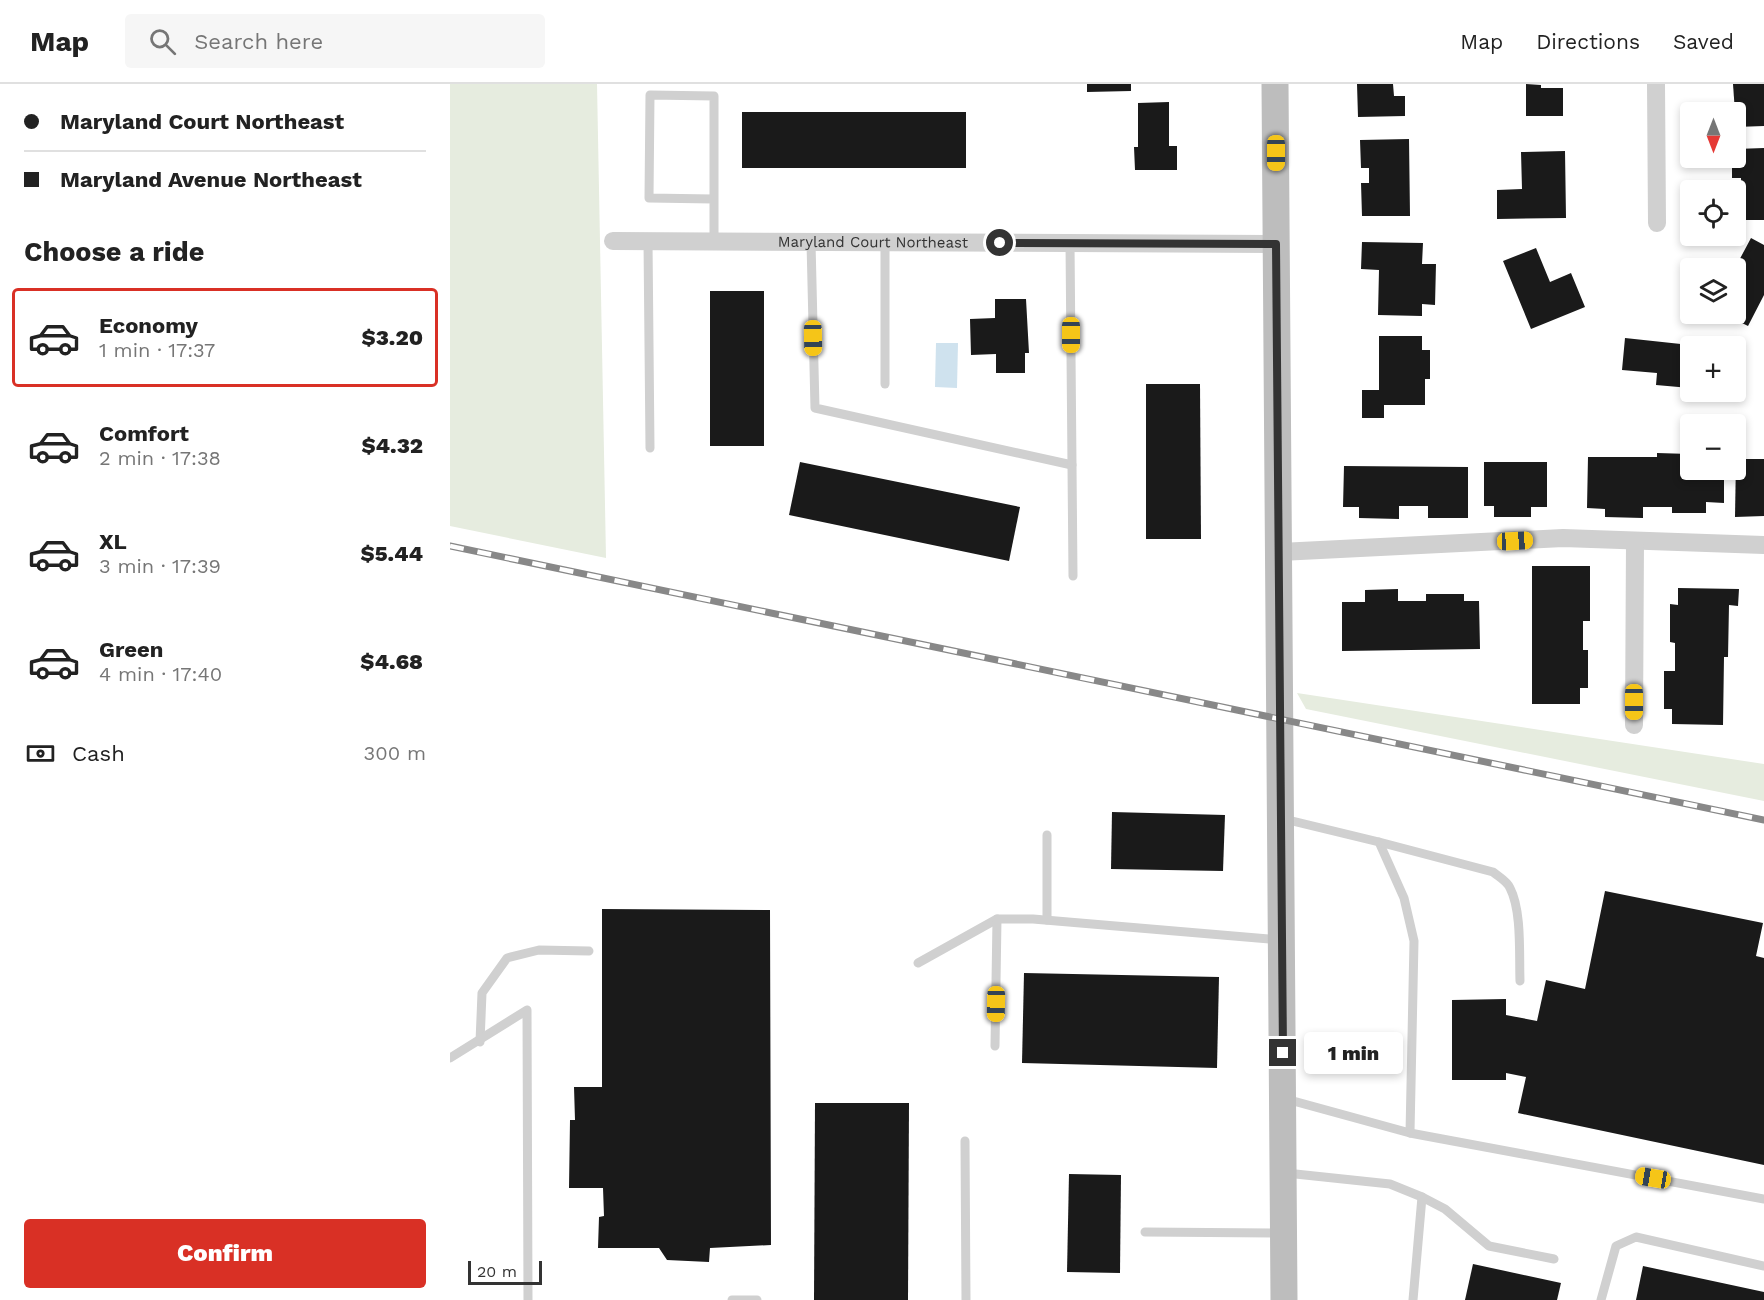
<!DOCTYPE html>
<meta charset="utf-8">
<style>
body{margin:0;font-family:"Work Sans",sans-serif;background:#f6f6f6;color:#222;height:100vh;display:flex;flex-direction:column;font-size:22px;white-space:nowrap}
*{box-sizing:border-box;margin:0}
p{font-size:20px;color:#767676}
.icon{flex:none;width:33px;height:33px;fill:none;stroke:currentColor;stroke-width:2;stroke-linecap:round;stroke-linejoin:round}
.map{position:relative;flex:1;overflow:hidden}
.drawer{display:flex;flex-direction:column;background:#fff;width:450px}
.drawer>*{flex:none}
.hud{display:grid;align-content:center;height:132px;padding:0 24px;background:#fff}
.needle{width:39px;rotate:180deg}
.tools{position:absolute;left:1230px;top:18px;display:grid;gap:12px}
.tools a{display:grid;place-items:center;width:66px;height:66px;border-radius:6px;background:#fff;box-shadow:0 3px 9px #0003;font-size:30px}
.scale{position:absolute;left:18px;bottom:15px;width:74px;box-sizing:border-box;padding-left:6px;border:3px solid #333;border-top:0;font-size:16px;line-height:21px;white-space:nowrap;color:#333;-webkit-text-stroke:4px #fff;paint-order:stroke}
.end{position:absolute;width:27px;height:27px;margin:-14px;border:8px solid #333;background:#fff;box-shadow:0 0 0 3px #fff}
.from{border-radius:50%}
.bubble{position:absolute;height:42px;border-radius:6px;background:#fff;box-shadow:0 3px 9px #0003;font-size:20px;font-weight:800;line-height:42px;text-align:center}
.car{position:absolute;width:18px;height:36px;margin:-18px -9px;border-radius:8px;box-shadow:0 0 4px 2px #0007;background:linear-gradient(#f5c518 24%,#345 0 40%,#f5c518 0 76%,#345 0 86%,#f5c518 0)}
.hud b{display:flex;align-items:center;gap:21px;height:57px;font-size:22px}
.hud b+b{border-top:2px solid #e0e0e0}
.hud i{width:15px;height:15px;background:#222}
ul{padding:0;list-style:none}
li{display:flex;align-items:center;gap:18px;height:99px;margin:0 12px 9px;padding:0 12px;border:3px solid transparent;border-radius:6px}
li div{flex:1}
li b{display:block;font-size:22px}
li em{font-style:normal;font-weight:800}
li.active{border-color:#d93025}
li>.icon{width:54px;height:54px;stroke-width:1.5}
h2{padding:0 24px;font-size:27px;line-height:72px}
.pay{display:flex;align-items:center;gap:15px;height:66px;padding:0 24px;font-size:22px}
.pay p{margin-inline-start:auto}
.button{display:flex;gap:12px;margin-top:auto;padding:12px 24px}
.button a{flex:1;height:69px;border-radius:6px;background:#d93025;color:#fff;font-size:24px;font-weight:800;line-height:69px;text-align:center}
header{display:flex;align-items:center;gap:36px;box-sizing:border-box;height:84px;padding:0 30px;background:#fff;border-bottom:2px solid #e0e0e0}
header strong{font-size:28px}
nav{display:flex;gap:33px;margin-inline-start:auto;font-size:21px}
.search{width:420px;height:54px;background:#f6f6f6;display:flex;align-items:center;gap:15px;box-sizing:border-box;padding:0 21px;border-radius:6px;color:#767676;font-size:22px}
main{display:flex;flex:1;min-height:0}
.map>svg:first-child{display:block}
.green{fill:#e6ecdf}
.water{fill:#cfe2ee}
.building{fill:#1a1a1a}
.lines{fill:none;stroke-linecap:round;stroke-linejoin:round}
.lane{stroke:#d0d0d0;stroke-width:9}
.street{stroke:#d0d0d0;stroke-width:18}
.secondary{stroke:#bdbdbd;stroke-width:27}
.rail-casing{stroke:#888;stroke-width:7}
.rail{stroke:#fff;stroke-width:4.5;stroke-dasharray:14;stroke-linecap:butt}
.route{stroke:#333;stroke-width:8}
.labels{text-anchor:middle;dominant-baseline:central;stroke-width:6;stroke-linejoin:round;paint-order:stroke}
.street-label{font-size:15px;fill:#333;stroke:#fff}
</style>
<header>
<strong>Map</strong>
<div class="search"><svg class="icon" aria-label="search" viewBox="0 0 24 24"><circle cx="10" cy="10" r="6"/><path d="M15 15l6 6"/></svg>Search here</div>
<nav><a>Map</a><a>Directions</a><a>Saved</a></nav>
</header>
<main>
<section class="drawer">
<div class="hud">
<b><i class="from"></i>Maryland Court Northeast</b>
<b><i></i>Maryland Avenue Northeast</b>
</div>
<h2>Choose a ride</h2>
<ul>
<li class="active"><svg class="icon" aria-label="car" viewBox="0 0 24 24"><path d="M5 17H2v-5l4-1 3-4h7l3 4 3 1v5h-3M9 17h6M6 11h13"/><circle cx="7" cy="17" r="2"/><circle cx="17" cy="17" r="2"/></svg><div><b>Economy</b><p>1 min · 17:37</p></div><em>$3.20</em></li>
<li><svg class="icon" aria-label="car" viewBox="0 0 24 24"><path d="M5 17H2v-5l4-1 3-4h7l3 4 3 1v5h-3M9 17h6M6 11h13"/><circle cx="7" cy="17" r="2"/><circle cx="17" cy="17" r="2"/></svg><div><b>Comfort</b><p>2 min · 17:38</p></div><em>$4.32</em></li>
<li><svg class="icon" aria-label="car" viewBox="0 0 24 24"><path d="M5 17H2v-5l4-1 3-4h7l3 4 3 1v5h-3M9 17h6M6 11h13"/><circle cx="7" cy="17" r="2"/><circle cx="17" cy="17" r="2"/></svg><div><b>XL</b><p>3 min · 17:39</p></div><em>$5.44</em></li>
<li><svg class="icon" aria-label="car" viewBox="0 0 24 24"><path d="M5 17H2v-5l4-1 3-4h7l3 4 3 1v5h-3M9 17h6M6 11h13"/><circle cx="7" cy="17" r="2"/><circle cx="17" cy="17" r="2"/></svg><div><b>Green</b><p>4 min · 17:40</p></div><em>$4.68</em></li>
</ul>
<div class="pay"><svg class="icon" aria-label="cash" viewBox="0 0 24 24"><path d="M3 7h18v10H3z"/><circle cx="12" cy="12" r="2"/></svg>Cash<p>300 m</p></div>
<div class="button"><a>Confirm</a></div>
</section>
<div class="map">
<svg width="1314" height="1216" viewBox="0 0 1314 1216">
<rect width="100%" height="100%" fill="#fff"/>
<g class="green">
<polygon points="0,0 147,0 156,474 0,442"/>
<polygon points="847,609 1314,680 1314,717 856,625"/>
</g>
<polygon class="water" points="486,259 508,259 507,304 485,303"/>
<g class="building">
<polygon points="637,0 681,0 681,7 637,8"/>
<polygon points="907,0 943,0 944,12 955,12 955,32 908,33"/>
<polygon points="1076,0 1091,1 1091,4 1113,4 1113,32 1076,32"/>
<polygon points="1283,0 1314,0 1314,42 1286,43"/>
<polygon points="719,18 719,62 727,62 727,86 685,86 684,63 688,63 688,19"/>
<rect x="292" y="28" width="224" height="56"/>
<polygon points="959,55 960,132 912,132 911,99 919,99 919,84 911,84 910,56"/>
<polygon points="1314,64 1314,136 1292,136 1291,94 1282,94 1282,74 1286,74 1286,65"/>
<polygon points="1115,67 1116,134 1047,135 1047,106 1072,105 1071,68"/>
<polygon points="1301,154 1314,161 1314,211 1298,242 1274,230 1286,230 1285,184"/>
<polygon points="912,158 973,159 972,180 986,180 985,221 972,220 972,232 928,231 929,186 911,185"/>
<polygon points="1086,164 1100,198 1121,189 1135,223 1081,245 1053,177"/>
<rect x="260" y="207" width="54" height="155"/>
<polygon points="545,215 576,215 579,269 575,269 575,289 546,289 546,270 521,271 520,235 545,234"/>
<polygon points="929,252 972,252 972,266 980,266 980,295 975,295 975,321 934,321 934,334 912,334 912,306 929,306"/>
<polygon points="1175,254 1240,261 1240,304 1206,301 1207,289 1172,286"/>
<polygon points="696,300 750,300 751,455 696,455"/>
<polygon points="1207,369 1240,370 1240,386 1274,386 1274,419 1256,418 1256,429 1222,429 1222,423 1193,423 1193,434 1155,433 1155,425 1137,424 1138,373 1207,373"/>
<polygon points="1286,375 1314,375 1314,432 1285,433"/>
<polygon points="350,378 570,423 559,477 339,431"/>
<polygon points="1034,378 1097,378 1097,423 1081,423 1081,433 1044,433 1044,422 1034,422"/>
<polygon points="894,382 1018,383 1018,434 978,434 978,422 949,422 949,435 909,434 909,423 893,423"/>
<polygon points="1082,482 1140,482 1140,537 1133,537 1133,566 1138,566 1138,604 1130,604 1130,620 1082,620"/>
<polygon points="1228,504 1289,505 1288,522 1279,521 1278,573 1274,573 1273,641 1222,640 1222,625 1214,625 1214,587 1225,587 1225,559 1220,558 1220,520 1228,521"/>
<polygon points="948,505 948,517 976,517 976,510 1014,510 1014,517 1029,517 1030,565 892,567 892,518 915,518 915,506"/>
<polygon points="662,728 775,731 773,787 661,785"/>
<polygon points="1155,807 1313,839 1306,872 1314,874 1314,1081 1068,1029 1076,993 1056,989 1056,996 1002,996 1002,916 1056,915 1056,931 1087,937 1096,896 1135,905"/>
<polygon points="152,825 320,826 321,1161 260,1164 259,1178 217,1176 209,1164 148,1164 149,1133 154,1132 153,1104 119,1104 120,1036 125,1036 124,1003 152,1003"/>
<polygon points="574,889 769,893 767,984 572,979"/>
<polygon points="365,1019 459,1019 458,1216 364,1216"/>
<polygon points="619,1090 671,1091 670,1189 617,1188"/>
<polygon points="1023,1180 1111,1199 1107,1216 1015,1216"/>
<polygon points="1193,1182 1314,1208 1314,1216 1186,1216"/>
</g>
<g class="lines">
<g class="lane">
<polyline points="263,115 199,114 200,11 264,12 264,157"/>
<polyline points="198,157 200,364"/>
<polyline points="361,158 365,324 622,381"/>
<polyline points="435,158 435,300"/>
<polyline points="620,159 623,492"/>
<polyline points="834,735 929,758 954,814 964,857 960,1049 836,1015"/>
<path d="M929 758 1043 788C1049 793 1057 797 1060 804 1072 827 1069 871 1070 897"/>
<polyline points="597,836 597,751"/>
<polyline points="468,879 547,835 583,835 830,856"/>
<polyline points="30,958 32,909 57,874 89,866 139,867"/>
<polyline points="545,962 547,835"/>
<polyline points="0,974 77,926 78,1216"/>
<polyline points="960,1049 1314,1115"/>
<polyline points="515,1057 516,1216"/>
<polyline points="836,1089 940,1100 972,1113 995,1125 1039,1162 1104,1175"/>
<polyline points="695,1148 831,1149"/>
<polyline points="282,1216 307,1216"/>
<polyline points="963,1216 972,1113"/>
<polyline points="1151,1216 1166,1162 1186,1153 1314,1182"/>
</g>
<g class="street">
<polyline points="1206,0 1207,139"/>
<path id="s1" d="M163 157 826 160"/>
<polyline points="830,468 1113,454 1314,461"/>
<polyline points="1184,641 1185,457"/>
</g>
<polyline class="secondary" points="825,0 834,1216"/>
<defs>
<polyline id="rail" points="0,462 1314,736"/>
</defs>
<use href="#rail" class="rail-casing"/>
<use href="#rail" class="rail"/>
</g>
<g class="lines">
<polyline class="route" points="550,159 826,160 833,969"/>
</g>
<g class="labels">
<g class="street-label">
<text stroke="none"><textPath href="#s1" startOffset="260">Maryland Court Northeast</textPath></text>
</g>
</g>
</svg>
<div class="tools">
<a><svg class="needle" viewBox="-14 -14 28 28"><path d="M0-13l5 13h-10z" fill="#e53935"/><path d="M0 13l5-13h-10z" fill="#767676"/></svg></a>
<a><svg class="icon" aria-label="locate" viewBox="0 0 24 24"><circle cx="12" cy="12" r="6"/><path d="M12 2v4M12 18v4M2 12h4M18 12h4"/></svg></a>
<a><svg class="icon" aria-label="layers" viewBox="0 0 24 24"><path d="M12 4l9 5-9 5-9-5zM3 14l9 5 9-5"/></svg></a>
<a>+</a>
<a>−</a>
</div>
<div class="scale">20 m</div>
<i class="end from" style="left:550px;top:159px"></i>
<i class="end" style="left:833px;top:969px"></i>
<div class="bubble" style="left:854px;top:948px;width:99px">1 min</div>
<i class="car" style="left:826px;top:69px;rotate:180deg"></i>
<i class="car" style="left:621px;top:251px;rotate:180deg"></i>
<i class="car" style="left:363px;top:254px;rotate:179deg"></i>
<i class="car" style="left:1065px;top:457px;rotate:87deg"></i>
<i class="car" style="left:1184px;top:618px;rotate:180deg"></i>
<i class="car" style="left:546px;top:920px;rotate:181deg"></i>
<i class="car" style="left:1203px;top:1094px;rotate:280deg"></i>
</div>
</main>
